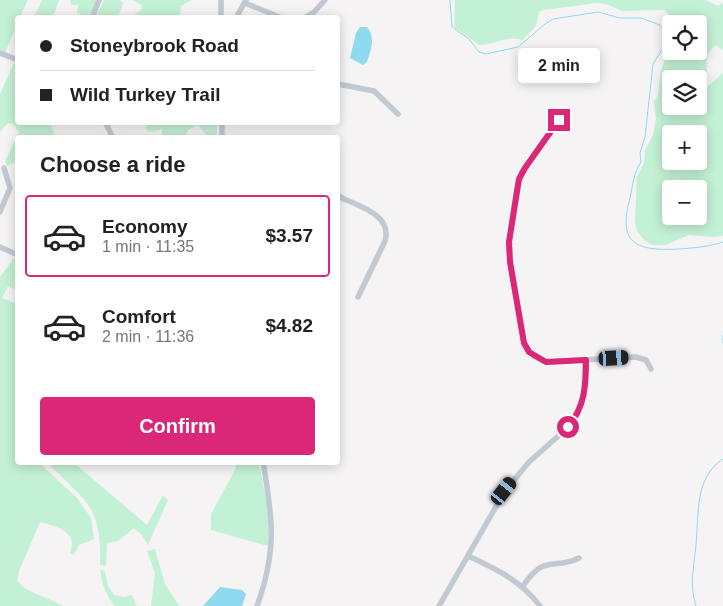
<!DOCTYPE html>
<meta charset="utf-8">
<style>
body{margin:0;font-family:Arial,sans-serif;background:#f2f2f2;color:#222;height:100vh;display:flex;flex-direction:column;font-size:19px;white-space:nowrap}
*{box-sizing:border-box;margin:0}
p{font-size:16px;color:#767676}
.icon{flex:none;width:28px;height:28px;fill:none;stroke:currentColor;stroke-width:2;stroke-linecap:round;stroke-linejoin:round}
.map{position:relative;flex:1;overflow:hidden}
.panel{position:absolute;left:15px;top:135px;width:325px;height:330px;display:flex;flex-direction:column;background:#fff;border-radius:5px;box-shadow:0 2px 12px #0003}
.panel>*{flex:none}
.guide{position:absolute;left:15px;top:15px;width:325px;height:110px;border-radius:5px;box-shadow:0 2px 12px #0003;display:grid;align-content:center;height:110px;padding:0 25px;background:#fff}
.tools{position:absolute;left:662px;top:15px;display:grid;gap:10px}
.tools a{display:grid;place-items:center;width:45px;height:45px;border-radius:5px;background:#fff;box-shadow:0 2px 12px #0003;font-size:25px}
.end{position:absolute;width:22px;height:22px;margin:-11px;border:6px solid #db2777;background:#fff;box-shadow:0 0 0 2px #fff}
.from{border-radius:50%}
.bubble{position:absolute;height:35px;border-radius:5px;background:#fff;box-shadow:0 2px 12px #0003;font-size:16px;font-weight:700;line-height:35px;text-align:center}
.car{position:absolute;width:15px;height:30px;margin:-15px -8px;border-radius:6px;box-shadow:0 0 4px 1px #0007;background:linear-gradient(#222 24%,#8ab4d8 0 40%,#222 0 76%,#8ab4d8 0 86%,#222 0)}
.guide b{display:flex;align-items:center;gap:18px;height:48px;font-size:19px}
.guide b+b{border-top:1px solid #e0e0e0}
.guide i{width:12px;height:12px;background:#222}
ul{padding:0;list-style:none}
li{display:flex;align-items:center;gap:15px;height:82px;margin:0 10px 8px;padding:0 15px;border:2px solid transparent;border-radius:5px}
li div{flex:1}
li b{display:block;font-size:19px}
li em{font-style:normal;font-weight:700}
li.current{border-color:#db2777}
li>.icon{width:45px;height:45px;stroke-width:1.5}
h2{padding:0 25px;font-size:22px;line-height:60px}
.action{display:flex;gap:10px;margin-top:auto;padding:10px 25px}
.action a{flex:1;height:58px;border-radius:5px;background:#db2777;color:#fff;font-size:20px;font-weight:700;line-height:58px;text-align:center}
.map>svg:first-child{display:block}
.green{fill:#c3f1d5;fill-rule:evenodd}
.water{fill:#90daee}
.lines{fill:none;stroke-linecap:round;stroke-linejoin:round}
.stream{stroke:#90daee;stroke-width:1}
.minor{stroke:#c1cad2;stroke-width:5.5}
.route{stroke:#db2777;stroke-width:6}
</style>
<div class="map">
<svg width="723" height="606" viewBox="0 0 723 606">
<rect width="100%" height="100%" fill="#f5f3f3"/>
<g class="green">
<polygon points="0,0 28,0 20,17 18,18 17,24 5,53 0,50"/>
<polygon points="42,0 59,0 53,17 34,17"/>
<polygon points="70,0 97,0 90,17 77,13 78,5 71,5"/>
<polygon points="104,0 120,0 123,3 119,14 128,17 96,17"/>
<polygon points="133,0 191,0 181,6 180,17 132,17 142,9 141,5"/>
<path d="M455 0H706L718 6 723 3V50L716 45C706 52 706 61 707 73L698 79H671V106H699V84L707 87 723 73V236L712 237 689 235 666 245H652L644 240 637 231 635 222 637 176 644 163 645 150 653 135 656 119 654 101 658 96 661 70 671 43V51H699V24H672L671 16 664 10 622 11 606 4 597 3 543 10 539 12 536 26 522 40C506 35 494 45 479 45L454 27ZM671 134H699V161H671ZM671 189H699V216H671Z"/>
<polygon points="14,63 17,64 18,122 50,123 54,132 52,137 18,138 17,161 7,166 5,161 19,132 13,124 8,123 0,132 0,94"/>
<polygon points="149,123 217,123 217,137 208,137 198,125 188,130 185,137 162,137 162,129 150,132 145,128"/>
<path d="M14 258 17 259V286L14 289 8 286 2 298 17 304 18 462 39 463 77 498 91 518 94 539 79 545 74 555 70 553C79 532 56 526 40 522L19 571 17 581C28 594 49 597 63 606H0V277Z"/>
<path d="M48 463H74L147 525 163 495 168 500 148 545 142 535 134 528 118 541 107 543 106 566 100 565C102 504 86 503 48 463Z"/>
<polygon points="233,463 259,463 269,513 268,546 211,530 211,514 234,472 236,466"/>
<polygon points="155,549 165,584 179,606 151,606 155,573 147,551"/>
<path d="M100 570 105 571 108 586 114 595 124 597 132 595 137 606H115C106 596 102 583 100 570Z"/>
</g>
<g class="water">
<path d="M360 27H367C376 38 371 50 367 62L363 65 350 58 356 33Z"/>
<polygon points="220,587 242,590 246,594 242,606 203,606"/>
</g>
<g class="lines">
<g class="stream">
<path d="M450 0 452 27 469 39 479 52 486 54 518 47 545 24 553 19 598 12 620 18H641L660 25 664 30 666 38 664 46 653 64 645 137 640 153 641 162C633 174 633 185 630 198 617 245 637 251 678 249 693 248 708 247 723 242"/>
<polyline points="723,335 723,343"/>
<path d="M696 606C689 586 694 565 696 545 699 516 694 477 723 459"/>
</g>
<g class="minor">
<polyline points="245,3 282,18"/>
<polyline points="92,18 99,0"/>
<polyline points="221,18 221,0"/>
<polyline points="236,18 246,0"/>
<polyline points="304,18 314,12 325,0"/>
<polyline points="0,53 18,60"/>
<polyline points="338,84 374,91 398,114"/>
<polyline points="565,115 557,122 522,172 517,187 509,242 510,262 524,343 533,356 546,362 636,357 646,360 651,369"/>
<polyline points="105,122 113,138"/>
<polyline points="222,122 222,138"/>
<path d="M338 196C357 206 393 214 385 241L358 297"/>
<polyline points="0,212 10,188 4,168"/>
<polyline points="0,247 18,255"/>
<path d="M468 556C496 569 520 580 540 606"/>
<path d="M523 586C545 553 553 571 579 558"/>
<path d="M257 606C277 551 273 519 263 462"/>
<polyline points="439,606 505,491 529,462 565,430 575,418 584,395 585,360"/>
</g>
</g>
<g class="lines">
<path class="route" d="M559 120 525 168 519 179 509 242 510 262 524 343 529 352 546 362 586 360C586 385 585 407 568 427"/>
</g>
</svg>
<div class="tools">
<a><svg class="icon" aria-label="locate" viewBox="0 0 24 24"><circle cx="12" cy="12" r="6"/><path d="M12 2v4M12 18v4M2 12h4M18 12h4"/></svg></a>
<a><svg class="icon" aria-label="layers" viewBox="0 0 24 24"><path d="M12 4l9 5-9 5-9-5zM3 14l9 5 9-5"/></svg></a>
<a>+</a>
<a>−</a>
</div>
<i class="end from" style="left:568px;top:427px"></i>
<i class="end" style="left:559px;top:120px"></i>
<div class="bubble" style="left:518px;top:48px;width:82px">2 min</div>
<i class="car" style="left:614px;top:358px;rotate:87deg"></i>
<i class="car" style="left:504px;top:491px;rotate:38deg"></i>
<div class="guide">
<b><i class="from"></i>Stoneybrook Road</b>
<b><i></i>Wild Turkey Trail</b>
</div>
<section class="panel">
<h2>Choose a ride</h2>
<ul>
<li class="current"><svg class="icon" aria-label="car" viewBox="0 0 24 24"><path d="M5 17H2v-5l4-1 3-4h7l3 4 3 1v5h-3M9 17h6M6 11h13"/><circle cx="7" cy="17" r="2"/><circle cx="17" cy="17" r="2"/></svg><div><b>Economy</b><p>1 min · 11:35</p></div><em>$3.57</em></li>
<li><svg class="icon" aria-label="car" viewBox="0 0 24 24"><path d="M5 17H2v-5l4-1 3-4h7l3 4 3 1v5h-3M9 17h6M6 11h13"/><circle cx="7" cy="17" r="2"/><circle cx="17" cy="17" r="2"/></svg><div><b>Comfort</b><p>2 min · 11:36</p></div><em>$4.82</em></li>
</ul>
<div class="action"><a>Confirm</a></div>
</section>
</div>
